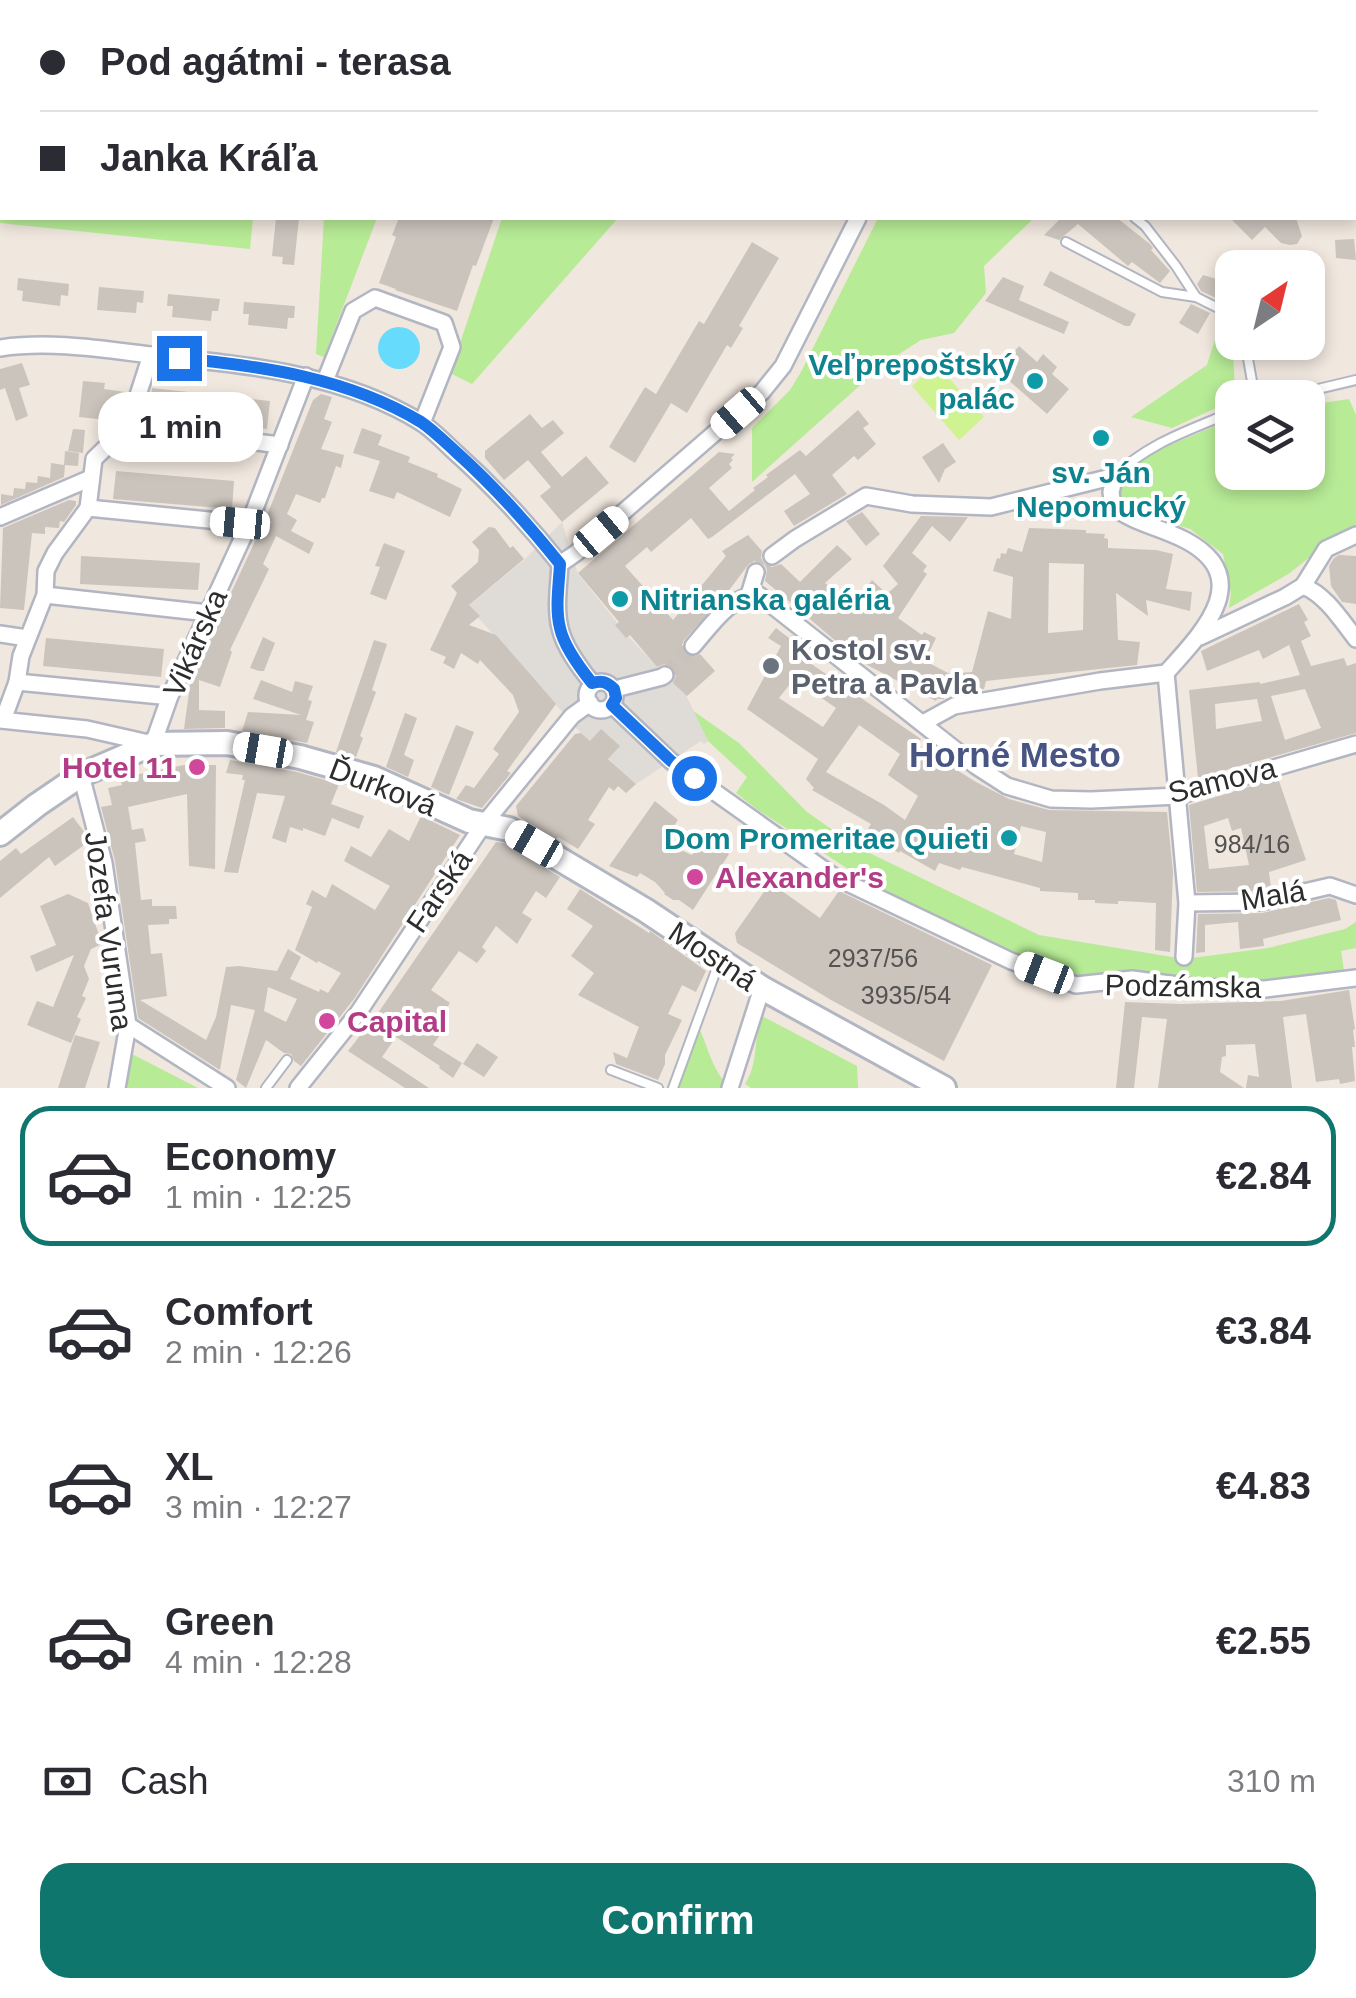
<!DOCTYPE html>
<meta charset="utf-8">
<style>
body{margin:0;font-family:Helvetica,sans-serif;background:#f7f7f7;color:#2b2b33;height:100vh;display:flex;flex-direction:column;font-size:38px;white-space:nowrap}
*{box-sizing:border-box;margin:0}
p{font-size:32px;color:#7c7c81}
.icon{flex:none;width:55px;height:55px;fill:none;stroke:currentColor;stroke-width:2;stroke-linecap:round;stroke-linejoin:round}
.map{position:relative;height:1088px;overflow:hidden}
.side{display:flex;flex-direction:column;background:#fff;flex:1}
.side>*{flex:none}
.guide{position:absolute;left:0px;top:0px;width:1358px;height:220px;box-shadow:0 5px 15px #0003;display:grid;align-content:center;height:220px;padding:0 40px;background:#fff}
.needle{width:65px;rotate:35deg}
.fabs{position:absolute;left:1215px;top:250px;display:grid;gap:20px}
.fabs a{display:grid;place-items:center;width:110px;height:110px;border-radius:20px;background:#fff;box-shadow:0 5px 15px #0003;font-size:50px}
.end{position:absolute;width:45px;height:45px;margin:-22px;border:12px solid #1a73e8;background:#fff;box-shadow:0 0 0 5px #fff}
.from{border-radius:50%}
.bubble{position:absolute;height:70px;border-radius:30px;background:#fff;box-shadow:0 5px 15px #0003;font-size:32px;font-weight:600;line-height:70px;text-align:center}
.car{position:absolute;width:30px;height:60px;margin:-30px -15px;border-radius:12px;box-shadow:0 0 8px 2px #0007;background:linear-gradient(#fff 24%,#345 0 40%,#fff 0 76%,#345 0 86%,#fff 0)}
.guide b{display:flex;align-items:center;gap:35px;height:95px;font-size:38px}
.guide b+b{border-top:2px solid #e1e1e2}
.guide i{width:25px;height:25px;background:#2b2b33}
ul{padding:18px 0 0;list-style:none}
li{display:flex;align-items:center;gap:30px;height:140px;margin:0 20px 15px;padding:0 20px;border:5px solid transparent;border-radius:30px}
li div{flex:1}
li b{display:block;font-size:38px}
li em{font-style:normal;font-weight:600}
li.active{border-color:#0f766e}
li>.icon{width:90px;height:90px;stroke-width:1.5}
.pay{display:flex;align-items:center;gap:25px;height:110px;padding:0 40px;font-size:38px}
.pay p{margin-inline-start:auto}
.primary-button{display:flex;gap:20px;margin-top:auto;padding:20px 40px}
.primary-button a{flex:1;height:115px;border-radius:30px;background:#0f766e;color:#fff;font-size:40px;font-weight:600;line-height:115px;text-align:center}
.map>svg:first-child{display:block}
.green{fill:#b7eb96}
.pitch{fill:#cef390}
.plaza{fill:#dfdbd6}
.water{fill:#67dbfb}
.lines{fill:none;stroke-linecap:round;stroke-linejoin:round}
.canal{stroke:#67dbfb;stroke-width:18}
.building{fill:#cbc4bd;fill-rule:evenodd}
.street-tunnel{stroke:#c9c2bb;stroke-width:15;stroke-dasharray:15 8;stroke-linecap:butt}
.lane-casing{stroke:#b2b6c2;stroke-width:12}
.street-casing{stroke:#b2b6c2;stroke-width:20}
.secondary-casing{stroke:#b2b6c2;stroke-width:28}
.lane{stroke:#fff;stroke-width:8}
.street{stroke:#fff;stroke-width:15}
.secondary{stroke:#fff;stroke-width:22}
.route{stroke:#1a73e8;stroke-width:12}
.culture-dot{fill:#0f9aa8;stroke:#fff;stroke-width:4}
.worship-dot{fill:#6b7280;stroke:#fff;stroke-width:4}
.hotel-dot{fill:#d1479c;stroke:#fff;stroke-width:4}
.labels{text-anchor:middle;dominant-baseline:central;stroke-width:8;stroke-linejoin:round;paint-order:stroke}
.number-label{font-size:25px;fill:#545351}
.culture-label{font-size:30px;font-weight:bold;fill:#0d838f;stroke:#fff;text-anchor:end}
.street-label{font-size:30px;fill:#2d2d2d;stroke:#fff}
.worship-label{font-size:30px;font-weight:bold;fill:#5b616d;stroke:#fff;text-anchor:start}
.hotel-label{font-size:30px;font-weight:bold;fill:#b23c85;stroke:#fff;text-anchor:start}
.quarter-label{font-size:35px;font-weight:bold;fill:#485583;stroke:#fff}
</style>
<div class="map">
<svg width="1356" height="1088" viewBox="0 0 1356 1088">
<rect width="100%" height="100%" fill="#f0e7de"/>
<g class="green">
<polygon points="0,0 987,0 985,2 2,2 2,218 253,218 250,249 0,223"/>
<polygon points="1050,0 1347,0 1350,2 1046,2"/>
<polygon points="324,218 377,218 324,357 316,354"/>
<polygon points="502,218 618,218 472,384 450,373"/>
<polygon points="878,218 1034,218 984,266 986,293 954,333 921,340 885,363 752,482 752,428 790,390 801,372"/>
<polygon points="1232,330 1235,389 1227,403 1172,428 1131,417 1207,365 1217,333"/>
<polygon points="1349,399 1356,415 1356,529 1322,547 1290,573 1229,608 1231,593 1223,554 1190,529 1137,513 1119,500 1124,477 1144,456 1232,419 1232,472 1308,472 1308,405"/>
<polygon points="692,710 739,743 807,812 857,847 1039,935 1184,959 1268,948 1345,929 1356,922 1356,948 1341,951 1345,977 1206,981 1141,974 1075,975 1024,957 871,884 758,810 736,793 747,777 708,741"/>
<path d="M762 1016 857 1066 858 1088H751L745 1084C759 1063 753 1039 762 1016Z"/>
<path d="M700 1030C708 1048 711 1064 723 1080L721 1088H678Z"/>
<polygon points="130,1053 198,1088 123,1088"/>
</g>
<polygon class="pitch" points="936,364 984,417 959,440 912,386"/>
<polygon class="plaza" points="562,522 578,574 628,636 671,682 674,681 686,695 708,741 704,744 701,741 636,784 581,733 468,606 523,561"/>
<circle class="water" cx="399" cy="348" r="21"/>
<g class="lines">
<polyline class="canal" points="0,16 2,16"/>
</g>
<g class="building">
<polygon points="276,218 299,218 294,265 282,264 283,257 272,256"/>
<polygon points="399,218 494,218 476,266 473,265 457,311 395,290 396,289 379,283 396,237 392,235"/>
<polygon points="1061,218 1117,218 1150,244 1153,248 1151,250 1170,271 1160,283 1132,262 1128,266 1078,224 1059,240 1044,235"/>
<polygon points="1230,218 1296,218 1302,236 1297,244 1290,245 1281,243 1265,227 1252,240"/>
<polygon points="1354,239 1356,260 1336,258 1335,240"/>
<polygon points="752,242 779,258 739,326 743,328 731,348 727,345 687,413 671,403 635,463 609,447 645,387 656,394 699,321 704,324"/>
<polygon points="1050,271 1136,314 1130,326 1125,326 1043,285"/>
<polygon points="1203,275 1227,282 1218,299 1201,291 1197,284"/>
<polygon points="1003,277 1024,286 1019,300 1069,322 1064,334 985,301"/>
<polygon points="18,278 69,284 68,296 61,295 60,306 22,301 23,291 17,290"/>
<polygon points="99,287 144,291 143,303 137,302 136,313 97,310"/>
<polygon points="168,294 220,299 218,311 212,311 211,321 172,317 173,306 167,306"/>
<polygon points="244,302 295,306 294,318 288,318 287,329 248,325 249,314 243,314"/>
<polygon points="1191,304 1210,313 1198,334 1179,323"/>
<polygon points="1019,346 1037,362 1043,354 1057,367 1052,374 1069,389 1047,414 998,371"/>
<polygon points="22,363 30,385 19,388 28,416 16,421 5,388 0,390 0,369"/>
<polygon points="83,381 105,383 104,389 125,392 117,421 79,417"/>
<polygon points="152,388 270,401 267,429 149,416"/>
<polygon points="321,394 332,397 324,419 332,422 321,449 344,455 341,468 336,466 325,498 322,498 320,503 296,494 287,514 297,520 291,531 314,543 309,554 276,536 263,564 269,569 230,650 232,652 220,687 199,680 199,710 225,711 225,728 184,729 191,678 266,518 313,400"/>
<path d="M858 410 869 424 863 428 876 444 858 460 854 456 832 475 847 494 794 526 784 511 810 494 795 474 712 537 708 539 691 518 651 552 647 547 625 566 673 620 726 556 722 551 748 535 762 551 761 558 764 563 772 567 781 564 800 582 837 545 852 559 825 583 853 606 872 580 887 594 898 584 883 566 921 516 968 517 950 542 932 526 912 553 927 566 923 571 927 574 898 618 922 635 924 632 936 638 925 661 950 674 972 672 988 611 1011 619 1013 577 993 571 997 558 1000 559 1001 553 1006 554 1008 548 1022 552 1029 528 1086 530V533L1105 534 1104 538 1108 539V548L1156 550 1173 554 1166 589 1192 592 1190 611 1146 600 1148 616 1116 593 1118 640 1140 642 1137 665 986 681 984 689 945 694 944 699H937L936 701 869 666 844 648 765 581 767 570 765 565 754 561 748 565 724 597 684 640 682 645 685 654 692 657 700 654 715 671 687 696 673 683 676 675 674 668 665 664 657 667 630 635 626 638 615 625 619 622 578 573 719 452 735 454 731 458 733 460 729 464 732 468 709 488 729 511 755 490 753 488 768 477 766 475 800 450 806 456ZM1049 563 1084 564 1083 630 1048 633Z"/>
<polygon points="530,414 542,428 553,420 564,433 541,452 562,477 586,456 609,483 562,522 540,496 551,487 528,460 504,480 485,458 485,451"/>
<polygon points="362,428 382,435 378,445 410,457 408,462 438,474 437,477 462,489 450,517 397,492 394,499 369,491 380,461 353,453"/>
<polygon points="73,429 85,430 83,453 68,451"/>
<polygon points="943,443 956,462 945,469 939,483 922,457"/>
<polygon points="65,451 79,453 78,466 65,465 64,477 1,505 1,494 13,496 14,488 25,489 26,482 37,483 38,476 50,478 51,463 64,465"/>
<polygon points="116,471 234,481 232,509 113,499"/>
<polygon points="69,500 76,501 76,505 64,522 60,521 59,528 45,527 45,534 32,533 24,610 0,608 3,528"/>
<polygon points="862,512 880,534 866,546 846,521"/>
<polygon points="489,527 495,528 510,548 513,546 524,559 469,605 480,616 469,625 496,635 556,704 507,771 511,773 482,808 456,799 466,785 474,788 499,754 493,749 519,712 513,695 480,660 478,664 461,653 454,669 443,663 446,657 430,650 457,593 451,586 478,562 479,550 472,542"/>
<polygon points="384,543 405,551 386,600 370,594 380,567 375,566"/>
<polygon points="1339,555 1356,556 1356,604 1342,602 1331,586 1329,566 1334,558"/>
<polygon points="81,556 200,563 198,590 80,584"/>
<path d="M1299 604 1308 620 1304 622 1311 636 1301 641 1311 666 1344 658 1347 666 1356 663V733L1198 778 1189 690 1260 682V684L1300 675 1289 645 1263 659 1259 650 1207 671 1201 651ZM1305 689 1321 728 1285 740 1271 696ZM1257 699 1262 721 1216 729 1215 704Z"/>
<path d="M776 628 789 638 792 635 804 645 802 648 811 656 807 661 921 739 917 745 976 782 1009 799 1049 810 1167 812 1173 872 1170 952 1155 950 1156 903 1121 901H1118V904L1095 903V900H1078V893L1040 891V888L962 867 960 870 939 863 935 871 900 851 899 853 866 832 871 824 812 790 814 788 806 779 818 759 747 709 781 646 768 638ZM794 679 836 708 823 727 779 698ZM859 725 900 754 888 775 918 796 905 820 884 805 826 772ZM1021 826 1046 832 1042 862 1014 854Z"/>
<polygon points="263,637 275,643 264,671 259,671 250,668"/>
<polygon points="46,638 164,649 161,677 43,666"/>
<polygon points="374,640 387,644 372,690 376,692 360,736 363,738 356,757 336,752"/>
<polygon points="261,680 292,692 295,681 313,686 308,700 312,701 306,720 314,722 307,743 242,731 248,712 301,715 253,699"/>
<polygon points="405,713 417,718 404,755 414,760 408,777 386,767"/>
<polygon points="456,725 474,732 449,795 431,787"/>
<polygon points="601,729 620,746 608,759 636,784 626,793 618,786 614,791 609,787 588,820 595,824 578,849 558,837 556,840 518,816 516,806 575,734 581,733 590,741"/>
<polygon points="230,760 297,772 339,784 331,804 364,816 359,829 332,818 325,836 303,828 303,831 290,827 286,843 272,838 285,796 257,793 238,873 224,872 245,780 242,780 243,775 226,773"/>
<path d="M184 765H216L215 869 189 866 187 794 128 807 132 830 143 828 146 841 135 843 141 900 152 899V906H176L177 919H169V924L148 925 151 954 162 953 167 996 140 1000 206 1040 216 1017 226 967 239 966 277 971 288 949 301 957 290 979 319 992 320 989 328 993 341 973 318 961 317 963 295 950 312 907 306 904 312 890 326 898 332 884 375 910 390 886 344 861 351 846 371 857 389 829 409 841 421 816 460 835 354 999 301 1066 294 1061 291 1054 284 1053 266 1040 246 1088 236 1080 255 1010 231 1005 220 1070 138 1018 115 861 101 807 112 805 108 788 122 785 120 778ZM268 987 297 999 286 1022 264 1011Z"/>
<path d="M1278 778 1306 860 1269 872 1271 888 1260 891 1197 892 1189 805ZM1228 818 1232 831 1241 828 1249 865 1209 869 1204 826Z"/>
<polygon points="655,801 678,820 666,837 676,848 692,855 705,838 729,854 693,910 679,900 673,900 664,894 665,893 655,882 640,873 637,877 609,866"/>
<polygon points="73,817 85,833 87,843 55,866 49,857 0,898 0,861 16,848 21,854"/>
<polygon points="496,842 504,843 560,877 546,898 536,891 522,913 532,919 517,944 496,926 482,947 486,951 477,963 459,951 431,990 450,1003 442,1015 449,1022 433,1045 462,1063 453,1078 439,1068 440,1066 396,1037 382,1057 429,1088 405,1088 348,1051 380,1010"/>
<polygon points="768,886 775,886 820,918 839,891 992,965 944,1061 831,1000 737,943 735,933"/>
<polygon points="580,889 649,933 650,931 706,971 696,992 682,985 668,1014 682,1020 665,1055 665,1064 658,1080 616,1064 613,1052 627,1058 639,1027 578,995 594,973 571,956 593,926 567,909"/>
<polygon points="68,894 88,903 102,944 91,949 84,966 89,979 82,996 86,998 77,1017 81,1019 71,1043 27,1025 37,1001 53,1007 74,955 36,972 30,956 56,945 40,906"/>
<polygon points="1329,898 1336,900 1341,920 1263,939 1264,946 1240,949 1238,922 1205,925 1205,952 1196,953 1198,914 1262,913"/>
<polygon points="1349,990 1355,1029 1353,1030 1355,1047 1352,1047 1355,1081 1340,1084 1339,1079 1316,1082 1306,1014 1283,1017 1292,1088 1246,1088 1248,1075 1259,1077 1255,1044 1226,1045 1226,1056 1222,1057 1220,1072 1244,1088 1158,1088 1167,1019 1142,1017 1134,1088 1116,1088 1125,1002 1181,1004 1281,1001"/>
<polygon points="75,1035 100,1042 85,1088 58,1088"/>
<polygon points="477,1043 498,1057 484,1077 463,1064"/>
</g>
<g class="lines">
<polyline class="street-tunnel" points="665,675 693,646"/>
<defs>
<g id="lane">
<polyline points="1135,218 1145,226 1176,266 1196,297 1232,315"/>
<polyline points="1066,242 1162,292 1196,297"/>
<polyline points="1245,342 1255,398"/>
<polyline points="1280,398 1356,380"/>
<path d="M1115 476C1148 443 1190 430 1232 412"/>
<polyline points="611,1070 658,1088"/>
<polyline points="266,1088 287,1060"/>
<polyline points="673,1088 718,965"/>
</g>
<g id="street">
<polyline points="990,0 993,2"/>
<polyline points="1022,2 1025,0"/>
<path d="M0 348C52 340 107 350 159 356 248 365 344 374 422 423 434 431 445 443 456 453 494 487 528 524 560 564"/>
<polyline points="325,381 353,311 375,298 444,323 452,347 422,423"/>
<polyline points="128,426 280,445"/>
<polyline points="88,508 249,524"/>
<polyline points="0,517 91,478"/>
<path d="M772 556 795 539 866 496 912 504 991 507 1115 476 1111 492 1113 507C1136 524 1160 527 1185 540 1257 578 1202 633 1166 673"/>
<polyline points="560,564 576,553 762,392 783,366 858,218"/>
<path d="M560 564C559 584 555 608 560 628 564 647 580 668 592 683"/>
<polyline points="1303,586 1326,549 1356,535"/>
<polyline points="45,595 208,613"/>
<polyline points="749,595 756,572"/>
<polyline points="0,634 27,638"/>
<path d="M1200 637 1285 597 1303 586C1326 595 1341 620 1356 639"/>
<path d="M693 646C710 627 731 594 759 595L976 766 1007 786 1051 799 1091 800 1178 796 1356 744"/>
<polyline points="1166,673 1187,903 1184,957"/>
<circle cx="601" cy="696" r="14"/>
<polyline points="17,682 161,696"/>
<polyline points="615,689 662,677 665,675"/>
<polyline points="612,705 671,761 833,876 1011,961 1076,985 1132,979 1193,987 1265,989 1356,978"/>
<polyline points="0,720 87,729 153,744 170,696 249,524 306,376"/>
<polyline points="3,720 17,682 21,656 45,595 46,571 55,553 88,508 94,459 128,426 151,355"/>
<polyline points="923,723 954,706 1100,681 1166,673"/>
<polyline points="81,775 104,863 128,1025 117,1088"/>
<polyline points="1187,903 1261,902 1330,886 1356,895"/>
<polyline points="128,1025 227,1088"/>
<polyline points="298,1088 358,1013 483,825 572,716 590,703"/>
<polyline points="730,1088 762,988"/>
</g>
<polyline id="secondary" points="0,834 37,805 81,775 153,744 227,743 300,757 374,778 469,821 509,829 645,910 762,988 944,1088"/>
</defs>
<use href="#lane" class="lane-casing"/>
<use href="#street" class="street-casing"/>
<use href="#secondary" class="secondary-casing"/>
<use href="#lane" class="lane"/>
<use href="#street" class="street"/>
<use href="#secondary" class="secondary"/>
</g>
<g class="lines">
<path class="route" d="M179 358C262 366 348 378 421 422 433 430 445 442 456 452 494 486 528 524 560 564 559 584 555 608 560 628 564 647 580 668 592 683 602 680 607 682 614 689L616 698 612 705 671 761 694 778"/>
</g>
<g class="culture-dot">
<circle cx="1035" cy="381" r="10"/>
<circle cx="1101" cy="438" r="10"/>
<circle cx="620" cy="599" r="10"/>
<circle cx="1009" cy="838" r="10"/>
</g>
<circle class="worship-dot" cx="771" cy="666" r="10"/>
<g class="hotel-dot">
<circle cx="197" cy="767" r="10"/>
<circle cx="695" cy="877" r="10"/>
<circle cx="327" cy="1021" r="10"/>
</g>
<g class="labels">
<g class="number-label">
<text x="1252" y="844">984/16</text>
<text x="873" y="958">2937/56</text>
<text x="906" y="995">3935/54</text>
</g>
<g class="culture-label">
<text x="1015" y="364">Veľprepoštský<tspan x="1015" dy="34">palác</tspan></text>
<text x="1101" y="472" text-anchor="middle">sv. Ján<tspan x="1101" dy="34">Nepomucký</tspan></text>
<text x="640" y="599" text-anchor="start">Nitrianska galéria</text>
<text x="989" y="838">Dom Promeritae Quieti</text>
</g>
<g class="street-label">
<text transform="translate(195 643) rotate(-66)">Vikárska</text>
<text transform="translate(1222 780) rotate(-14)">Samova</text>
<text transform="translate(383 787) rotate(21)">Ďurková</text>
<text transform="translate(439 891) rotate(-56)">Farská</text>
<text transform="translate(1273 895) rotate(-9)">Malá</text>
<text transform="translate(109 931) rotate(82)">Jozefa Vuruma</text>
<text transform="translate(713 956) rotate(34)">Mostná</text>
<text transform="translate(1183 986) rotate(1)">Podzámska</text>
</g>
<g class="worship-label">
<text x="791" y="649">Kostol sv.<tspan x="791" dy="34">Petra a Pavla</tspan></text>
</g>
<g class="hotel-label">
<text x="177" y="767" text-anchor="end">Hotel 11</text>
<text x="715" y="877">Alexander's</text>
<text x="347" y="1021">Capital</text>
</g>
<g class="quarter-label">
<text x="1015" y="754">Horné Mesto</text>
</g>
</g>
</svg>
<div class="fabs">
<a><svg class="needle" viewBox="-14 -14 28 28"><path d="M0-13l5 13h-10z" fill="#e53935"/><path d="M0 13l5-13h-10z" fill="#7c7c81"/></svg></a>
<a><svg class="icon" aria-label="layers" viewBox="0 0 24 24"><path d="M12 4l9 5-9 5-9-5zM3 14l9 5 9-5"/></svg></a>
</div>
<i class="end from" style="left:694px;top:778px"></i>
<i class="end" style="left:179px;top:358px"></i>
<div class="bubble" style="left:98px;top:392px;width:165px">1 min</div>
<i class="car" style="left:738px;top:413px;rotate:229deg"></i>
<i class="car" style="left:240px;top:523px;rotate:275deg"></i>
<i class="car" style="left:601px;top:532px;rotate:50deg"></i>
<i class="car" style="left:263px;top:750px;rotate:280deg"></i>
<i class="car" style="left:534px;top:844px;rotate:300deg"></i>
<i class="car" style="left:1044px;top:973px;rotate:291deg"></i>
<div class="guide">
<b><i class="from"></i>Pod agátmi - terasa</b>
<b><i></i>Janka Kráľa</b>
</div>
</div>
<section class="side">
<ul>
<li class="active"><svg class="icon" aria-label="car" viewBox="0 0 24 24"><path d="M5 17H2v-5l4-1 3-4h7l3 4 3 1v5h-3M9 17h6M6 11h13"/><circle cx="7" cy="17" r="2"/><circle cx="17" cy="17" r="2"/></svg><div><b>Economy</b><p>1 min · 12:25</p></div><em>€2.84</em></li>
<li><svg class="icon" aria-label="car" viewBox="0 0 24 24"><path d="M5 17H2v-5l4-1 3-4h7l3 4 3 1v5h-3M9 17h6M6 11h13"/><circle cx="7" cy="17" r="2"/><circle cx="17" cy="17" r="2"/></svg><div><b>Comfort</b><p>2 min · 12:26</p></div><em>€3.84</em></li>
<li><svg class="icon" aria-label="car" viewBox="0 0 24 24"><path d="M5 17H2v-5l4-1 3-4h7l3 4 3 1v5h-3M9 17h6M6 11h13"/><circle cx="7" cy="17" r="2"/><circle cx="17" cy="17" r="2"/></svg><div><b>XL</b><p>3 min · 12:27</p></div><em>€4.83</em></li>
<li><svg class="icon" aria-label="car" viewBox="0 0 24 24"><path d="M5 17H2v-5l4-1 3-4h7l3 4 3 1v5h-3M9 17h6M6 11h13"/><circle cx="7" cy="17" r="2"/><circle cx="17" cy="17" r="2"/></svg><div><b>Green</b><p>4 min · 12:28</p></div><em>€2.55</em></li>
</ul>
<div class="pay"><svg class="icon" aria-label="cash" viewBox="0 0 24 24"><path d="M3 7h18v10H3z"/><circle cx="12" cy="12" r="2"/></svg>Cash<p>310 m</p></div>
<div class="primary-button"><a>Confirm</a></div>
</section>
